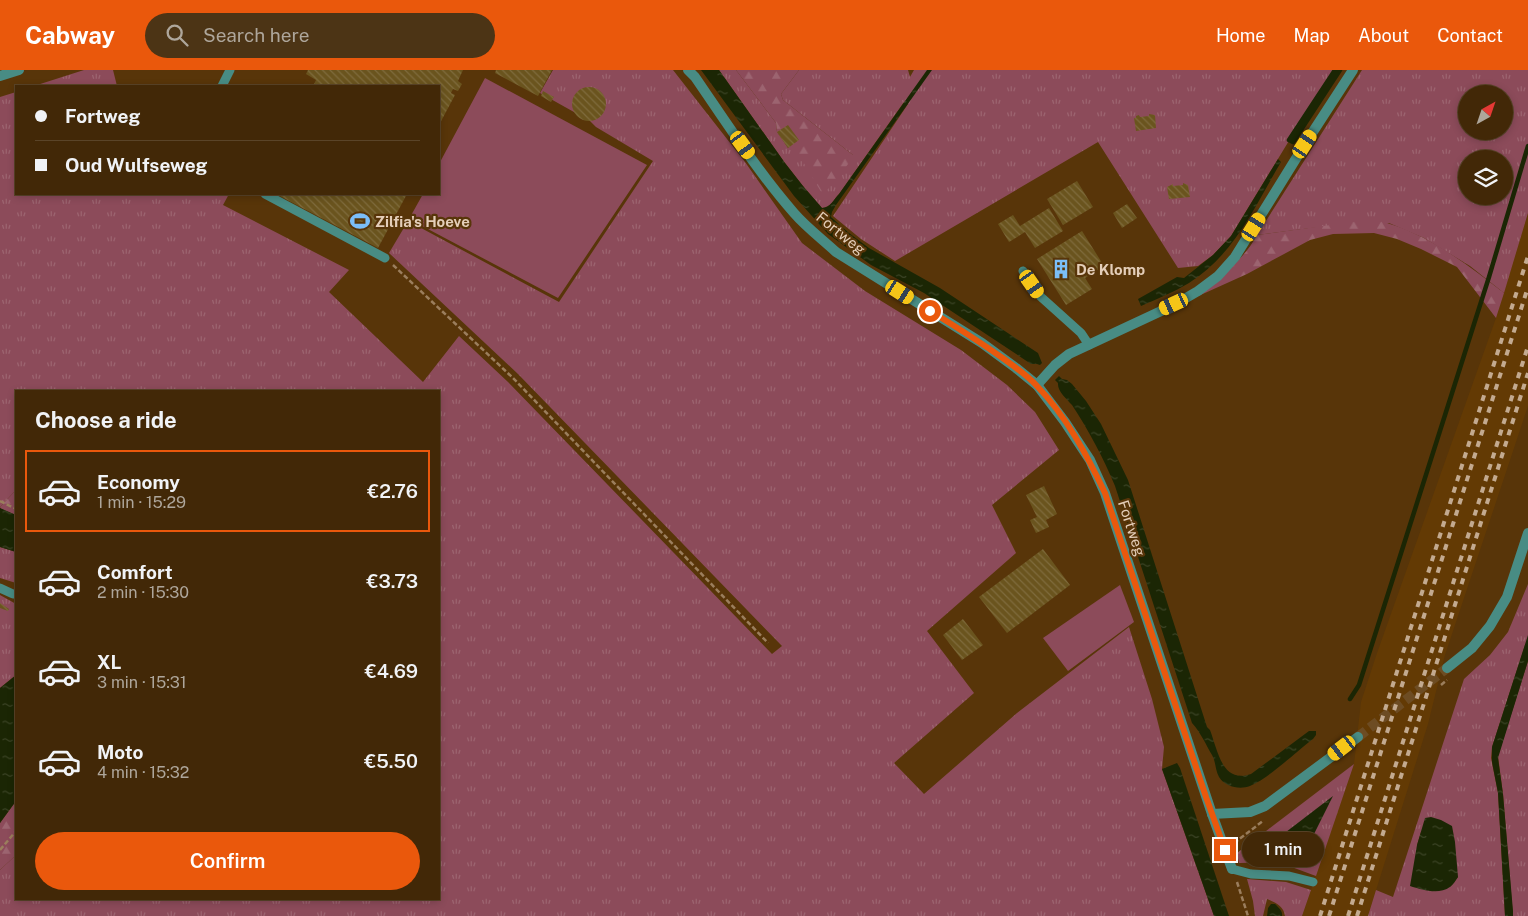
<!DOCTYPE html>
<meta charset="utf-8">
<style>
body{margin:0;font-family:"Public Sans",sans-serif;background:#4c3415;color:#f1f3f6;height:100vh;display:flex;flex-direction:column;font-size:19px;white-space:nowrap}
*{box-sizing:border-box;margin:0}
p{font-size:16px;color:#aea69b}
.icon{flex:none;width:28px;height:28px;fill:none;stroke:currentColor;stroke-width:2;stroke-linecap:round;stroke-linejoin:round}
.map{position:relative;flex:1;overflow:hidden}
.panel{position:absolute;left:15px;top:320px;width:425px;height:510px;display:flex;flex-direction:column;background:#422807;border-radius:0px;box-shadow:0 2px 8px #0003,0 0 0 1px #5a4428}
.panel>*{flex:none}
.top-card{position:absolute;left:15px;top:15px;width:425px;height:110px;border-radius:0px;box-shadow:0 2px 8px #0003,0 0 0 1px #5a4428;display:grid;align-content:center;height:110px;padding:0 20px;background:#422807}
.needle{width:32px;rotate:40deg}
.tools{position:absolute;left:1458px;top:15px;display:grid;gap:10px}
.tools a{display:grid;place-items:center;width:55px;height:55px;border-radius:50%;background:#422807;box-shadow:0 2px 8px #0003,0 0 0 1px #5a4428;font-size:25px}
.end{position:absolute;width:22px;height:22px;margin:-11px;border:6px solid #ea580c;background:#fff;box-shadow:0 0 0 2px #fff}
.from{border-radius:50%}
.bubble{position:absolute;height:35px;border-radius:18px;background:#422807;box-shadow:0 2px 8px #0003,0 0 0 1px #5a4428;font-size:16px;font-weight:600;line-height:35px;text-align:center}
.car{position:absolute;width:15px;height:30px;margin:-15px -8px;border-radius:6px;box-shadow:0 0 4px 1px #0007;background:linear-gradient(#f5c518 24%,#345 0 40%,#f5c518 0 76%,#345 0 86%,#f5c518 0)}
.top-card b{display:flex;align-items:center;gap:18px;height:48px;font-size:19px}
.top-card b+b{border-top:1px solid #5a4428}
.top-card i{width:12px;height:12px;background:#f1f3f6}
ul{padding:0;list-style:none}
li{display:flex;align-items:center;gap:15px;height:82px;margin:0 10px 8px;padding:0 10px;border:2px solid transparent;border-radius:0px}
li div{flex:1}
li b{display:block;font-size:19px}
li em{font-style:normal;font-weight:600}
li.current{border-color:#ea580c}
li>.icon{width:45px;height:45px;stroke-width:1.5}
h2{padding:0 20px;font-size:22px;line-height:60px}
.action{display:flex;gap:10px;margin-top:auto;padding:10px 20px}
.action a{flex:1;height:58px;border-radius:30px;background:#ea580c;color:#fff;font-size:20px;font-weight:600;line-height:58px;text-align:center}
header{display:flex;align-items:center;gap:30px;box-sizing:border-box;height:70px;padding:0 25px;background:#ea580c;color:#fff}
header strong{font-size:24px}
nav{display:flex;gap:28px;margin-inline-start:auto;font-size:18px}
.search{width:350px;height:45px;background:#4c3415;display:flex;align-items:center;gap:12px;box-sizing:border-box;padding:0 18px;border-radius:28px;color:#aea69b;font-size:19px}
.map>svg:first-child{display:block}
.built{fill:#633a04}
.grass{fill:url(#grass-tufts);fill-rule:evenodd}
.forest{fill:url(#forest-firs)}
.garden{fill:#8c4b5a}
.water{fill:url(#water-ripples)}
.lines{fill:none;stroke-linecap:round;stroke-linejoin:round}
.stream{stroke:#1b2604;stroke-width:4.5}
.building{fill:url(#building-back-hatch)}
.street-tunnel{stroke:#6d4c23;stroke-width:10;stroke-dasharray:10 5;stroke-linecap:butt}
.path{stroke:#9b7e5d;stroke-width:2.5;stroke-dasharray:5 2.5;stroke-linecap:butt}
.lane{stroke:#488c84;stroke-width:9}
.street{stroke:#488c84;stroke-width:10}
.rail{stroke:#c3aa90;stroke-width:4;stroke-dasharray:6 6;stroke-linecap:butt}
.route{stroke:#ea580c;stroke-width:6}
.labels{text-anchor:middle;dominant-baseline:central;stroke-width:4.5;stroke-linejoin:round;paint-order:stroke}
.poi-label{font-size:15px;font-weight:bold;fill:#e4ceb9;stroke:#583509;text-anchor:start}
.street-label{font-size:15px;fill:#e4ceb9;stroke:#583509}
</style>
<header>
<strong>Cabway</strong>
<div class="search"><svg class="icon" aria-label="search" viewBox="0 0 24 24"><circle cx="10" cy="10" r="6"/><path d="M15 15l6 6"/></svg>Search here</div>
<nav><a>Home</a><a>Map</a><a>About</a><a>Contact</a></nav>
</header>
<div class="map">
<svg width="1528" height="846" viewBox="0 0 1528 846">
<defs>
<pattern id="grass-tufts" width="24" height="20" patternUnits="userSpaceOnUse" patternTransform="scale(1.25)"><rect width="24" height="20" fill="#8c4b5a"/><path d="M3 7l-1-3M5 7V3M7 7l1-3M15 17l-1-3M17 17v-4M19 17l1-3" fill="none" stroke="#9c6470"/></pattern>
<pattern id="forest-firs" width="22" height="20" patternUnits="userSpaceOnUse" patternTransform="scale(1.25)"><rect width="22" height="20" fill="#8c4b5a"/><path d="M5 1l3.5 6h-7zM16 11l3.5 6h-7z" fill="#9c6470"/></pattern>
<pattern id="water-ripples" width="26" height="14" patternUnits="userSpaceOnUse" patternTransform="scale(1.25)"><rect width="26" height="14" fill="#1b2604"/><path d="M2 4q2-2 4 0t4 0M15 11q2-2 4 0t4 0" fill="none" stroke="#3c4426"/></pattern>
<pattern id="building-back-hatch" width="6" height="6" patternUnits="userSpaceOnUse" patternTransform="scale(1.25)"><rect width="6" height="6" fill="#6a541e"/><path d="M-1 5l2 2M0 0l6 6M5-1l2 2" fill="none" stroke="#7f6b3d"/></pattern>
</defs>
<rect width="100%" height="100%" fill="#583509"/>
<polygon class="built" points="1528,143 1528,336 1445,585 1428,654 1368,846 1302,846 1354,694 1361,632 1376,586 1496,248"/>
<g class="grass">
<polygon points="84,0 113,0 117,16 34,16"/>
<polygon points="553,0 673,0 745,92 802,173 865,221 961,280 1007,315 1035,342 1059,380 992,435 1016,483 927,561 974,623 894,693 924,724 1017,643 1129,557 1152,629 1164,677 1162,699 1214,846 0,846 0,800 16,785 16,829 439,829 439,321 16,321 16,420 0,437 0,27 16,22 16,124 229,124 223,135 349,200 329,222 423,312 459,266 508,312 772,584 782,576 518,304 389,183 408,151 559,232 653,91 596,57 590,51 540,23"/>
<path d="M719 0H736L776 53 777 62 788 78 793 74 853 85 783 30 781 24 799 0H908L910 7 914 0H1335L1304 46 1231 166 1213 185 1198 196 1178 198 1098 72 895 191 861 169 833 146 908 34 904 32 839 124C834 129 830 138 822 138L803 116 785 93Z"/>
<path d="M1362 0H1528V143L1504 223 1470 196 1424 168 1389 153 1311 158 1257 165ZM1466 24H1504V61H1466ZM1466 89H1504V126H1466Z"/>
<polygon points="0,477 16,482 16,513 0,508"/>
<path d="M1528 514V576L1525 575 1492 677 1491 688 1498 723 1505 846H1368L1376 820 1393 827 1464 609 1490 585 1508 562ZM1421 762 1458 807 1450 817 1417 775Z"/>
<polygon points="0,525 16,534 16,605 0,618"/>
<polygon points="1528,591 1528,846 1513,846 1503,724 1498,686"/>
<polygon points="1354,694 1316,806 1278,792 1239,793 1237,783"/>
<path d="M1247 809 1286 812 1311 820 1302 846H1285C1284 836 1275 832 1267 829L1263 846H1255L1253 831Z"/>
</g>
<g class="forest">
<polygon points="736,0 799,0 781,24 783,30 853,85 853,88 823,125 793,75 788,78 777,62 776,53"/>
<path d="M1367 150C1374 151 1383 151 1390 154 1432 167 1469 196 1504 223L1496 248 1457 197 1421 179 1397 169 1374 163 1333 164 1310 170 1247 204 1185 232C1211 213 1242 194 1257 165Z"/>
<polygon points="16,420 16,445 1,439 0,437"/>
<polygon points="16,731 16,785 0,800 0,753"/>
</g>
<g class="garden">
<polygon points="485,8 647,95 558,228 409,149 423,124 439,124 439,94"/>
<polygon points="1120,515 1134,552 1068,601 1043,568"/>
</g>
<g class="water">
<path d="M701 0H719L785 93 803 116 822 138C830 138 834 129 839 124L927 0H932L836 135 832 142 831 147 849 163 869 178 940 218 1038 283 1042 293 1040 295 1037 294H1031L924 223 871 195 828 164 794 126Z"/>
<path d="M1278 89 1281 92C1255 136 1234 185 1189 213 1174 222 1157 229 1141 236L1138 229 1177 207 1184 208 1213 185 1231 166Z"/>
<path d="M1059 306 1062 309 1067 310 1072 314 1086 331 1101 354 1128 410 1207 657 1210 660C1218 681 1222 714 1251 704L1309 661H1316V665L1313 669C1296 682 1269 708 1250 716 1240 720 1225 717 1219 707 1215 700 1216 692 1212 685 1206 675 1201 663 1192 653L1115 416C1103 387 1089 361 1072 335 1067 329 1057 321 1058 313L1055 310Z"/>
<polygon points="0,438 16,445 16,482 0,477"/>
<polygon points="1528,565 1528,591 1498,688 1503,724 1513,841 1513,846 1505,846 1498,723 1492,692 1492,677"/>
<polygon points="16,605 16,731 0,753 0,618"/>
<polygon points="1177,693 1180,698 1229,846 1214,846 1162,699"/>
<polygon points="1333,726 1302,788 1261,781"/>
<path d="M1431 747 1441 750 1452 756 1455 772 1458 807C1456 810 1453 815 1450 817 1439 825 1422 820 1410 816L1417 775 1425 748Z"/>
<path d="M1271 834H1275C1278 837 1283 841 1282 846H1267L1268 838Z"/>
</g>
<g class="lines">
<g class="stream">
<polyline points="1335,0 1289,70 1293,72 1340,0"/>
<polyline points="1350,629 1359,615 1489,207 1528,76"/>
</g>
</g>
<g class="building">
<polygon points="308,0 463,0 458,11 462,14 458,21 453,19 451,23 455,25 439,55 439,16 313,16 316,10 306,4"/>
<polygon points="496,0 552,0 538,26 495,3"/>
<circle cx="589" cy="34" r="17"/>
<polygon points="543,21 554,27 551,32 541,26"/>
<polygon points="1149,44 1155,45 1156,58 1136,61 1134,48 1136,48 1136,46 1139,45 1140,47 1149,46"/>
<polygon points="788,55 799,70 788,78 777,62"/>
<polygon points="1077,111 1093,137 1063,155 1047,129"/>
<polygon points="1183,113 1188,115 1190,127 1169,129 1167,117 1173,114 1173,116 1183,115"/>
<polygon points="276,124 407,124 378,178"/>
<polygon points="1127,134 1137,148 1122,158 1113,143"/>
<polygon points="1049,138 1063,161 1035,178 1025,162 1009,172 998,154 1013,145 1020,156"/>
<polygon points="1082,161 1104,196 1085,208 1092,219 1066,235 1037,189"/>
<polygon points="1044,416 1057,444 1046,450 1049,457 1036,463 1030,450 1037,447 1026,425"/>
<polygon points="1043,479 1070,515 1007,563 979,527"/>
<polygon points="0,533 9,539 8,541 0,538"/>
<polygon points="963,549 983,575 962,590 943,565"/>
</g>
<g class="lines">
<polyline class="street-tunnel" points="1358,667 1447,598"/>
<g class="path">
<polyline points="393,195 513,308 768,573"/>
<polyline points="0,431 16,439"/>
<polyline points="1441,615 1447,610"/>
<polyline points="1234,773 1263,751"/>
<polyline points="0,780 16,761"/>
<polyline points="1237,812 1248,846"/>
</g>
<g class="lane">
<polyline points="222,16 230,0"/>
<polyline points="265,124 385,188"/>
<polyline points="1023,201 1041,227 1081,263 1089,275"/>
<polyline points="0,518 13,524"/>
<polyline points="1232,799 1251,804 1289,806 1313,812"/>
</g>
<g class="street">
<path d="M688 0 695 7C726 52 758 102 794 143 806 157 822 169 836 182L982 273 1016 298 1037 315 1065 352 1090 390 1105 423 1212 744 1232 799"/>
<polyline points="0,6 19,0"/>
<polyline points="1037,315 1055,295 1069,284 1174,235 1198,221 1218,206 1235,187 1305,74 1353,0"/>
<polyline points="1447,598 1472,578 1490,556 1507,527 1528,463"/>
<polyline points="1212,744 1250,742 1265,736 1358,667"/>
</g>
<g class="rail">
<polyline points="1320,846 1528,186"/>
<polyline points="1329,846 1528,217"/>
<polyline points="1348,846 1528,276"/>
<polyline points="1357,846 1528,303"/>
</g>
</g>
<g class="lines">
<path class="route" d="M930 241C955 256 980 272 1004 289 1015 297 1028 306 1037 316 1066 346 1087 385 1105 423L1206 727 1225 780"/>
</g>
<defs>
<symbol id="stadium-bare" viewBox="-9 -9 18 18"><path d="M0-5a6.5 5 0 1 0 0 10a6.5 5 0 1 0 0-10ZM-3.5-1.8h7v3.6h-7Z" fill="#7bbef8" stroke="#583509" stroke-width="2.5" paint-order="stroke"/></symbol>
<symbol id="building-bare" viewBox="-9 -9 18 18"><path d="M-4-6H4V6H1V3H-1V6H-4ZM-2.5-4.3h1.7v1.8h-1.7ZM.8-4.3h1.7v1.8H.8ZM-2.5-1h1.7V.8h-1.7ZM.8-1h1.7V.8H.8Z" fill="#7bbef8" stroke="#583509" stroke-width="2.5" paint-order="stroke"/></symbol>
</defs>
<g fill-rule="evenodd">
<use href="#stadium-bare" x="346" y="137" width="28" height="28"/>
<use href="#building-bare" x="1047" y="185" width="28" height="28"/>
</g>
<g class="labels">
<g class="poi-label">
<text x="375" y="151">Zilfia's Hoeve</text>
<text x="1076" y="199">De Klomp</text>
</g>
<g class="street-label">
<text transform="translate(841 163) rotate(39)">Fortweg</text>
<text transform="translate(1132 458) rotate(72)">Fortweg</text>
</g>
</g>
</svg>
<div class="tools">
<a><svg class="needle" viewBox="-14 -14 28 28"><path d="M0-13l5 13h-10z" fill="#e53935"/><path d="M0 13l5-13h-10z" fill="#aea69b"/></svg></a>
<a><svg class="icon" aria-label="layers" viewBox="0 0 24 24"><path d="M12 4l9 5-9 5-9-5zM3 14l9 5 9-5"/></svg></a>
</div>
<i class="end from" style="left:930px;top:241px"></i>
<i class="end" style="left:1225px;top:780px"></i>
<div class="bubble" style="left:1242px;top:762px;width:82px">1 min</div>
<i class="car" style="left:1305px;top:74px;rotate:33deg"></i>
<i class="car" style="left:743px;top:75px;rotate:144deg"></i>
<i class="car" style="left:1254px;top:157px;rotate:32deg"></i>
<i class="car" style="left:1032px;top:214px;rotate:145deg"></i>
<i class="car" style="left:900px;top:222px;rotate:122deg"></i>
<i class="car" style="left:1174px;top:234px;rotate:245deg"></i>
<i class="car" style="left:1342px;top:678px;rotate:233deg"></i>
<div class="top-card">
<b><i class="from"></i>Fortweg</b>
<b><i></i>Oud Wulfseweg</b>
</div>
<section class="panel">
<h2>Choose a ride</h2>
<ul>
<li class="current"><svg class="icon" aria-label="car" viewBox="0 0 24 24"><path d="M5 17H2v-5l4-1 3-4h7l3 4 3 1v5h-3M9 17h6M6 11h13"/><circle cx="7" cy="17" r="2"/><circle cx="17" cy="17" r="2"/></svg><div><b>Economy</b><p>1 min · 15:29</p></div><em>€2.76</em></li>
<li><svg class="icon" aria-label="car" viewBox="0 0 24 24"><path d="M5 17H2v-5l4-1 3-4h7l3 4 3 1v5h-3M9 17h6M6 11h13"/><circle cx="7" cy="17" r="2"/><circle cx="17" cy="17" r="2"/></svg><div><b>Comfort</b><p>2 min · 15:30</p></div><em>€3.73</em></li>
<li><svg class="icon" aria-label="car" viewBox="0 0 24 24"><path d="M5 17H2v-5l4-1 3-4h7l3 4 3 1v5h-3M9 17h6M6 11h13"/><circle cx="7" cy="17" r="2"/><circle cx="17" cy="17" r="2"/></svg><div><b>XL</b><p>3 min · 15:31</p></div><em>€4.69</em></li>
<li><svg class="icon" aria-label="car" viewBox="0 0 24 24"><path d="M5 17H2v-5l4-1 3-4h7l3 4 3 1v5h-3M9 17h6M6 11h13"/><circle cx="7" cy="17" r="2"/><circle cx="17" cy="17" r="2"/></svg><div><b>Moto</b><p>4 min · 15:32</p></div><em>€5.50</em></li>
</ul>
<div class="action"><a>Confirm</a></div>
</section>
</div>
